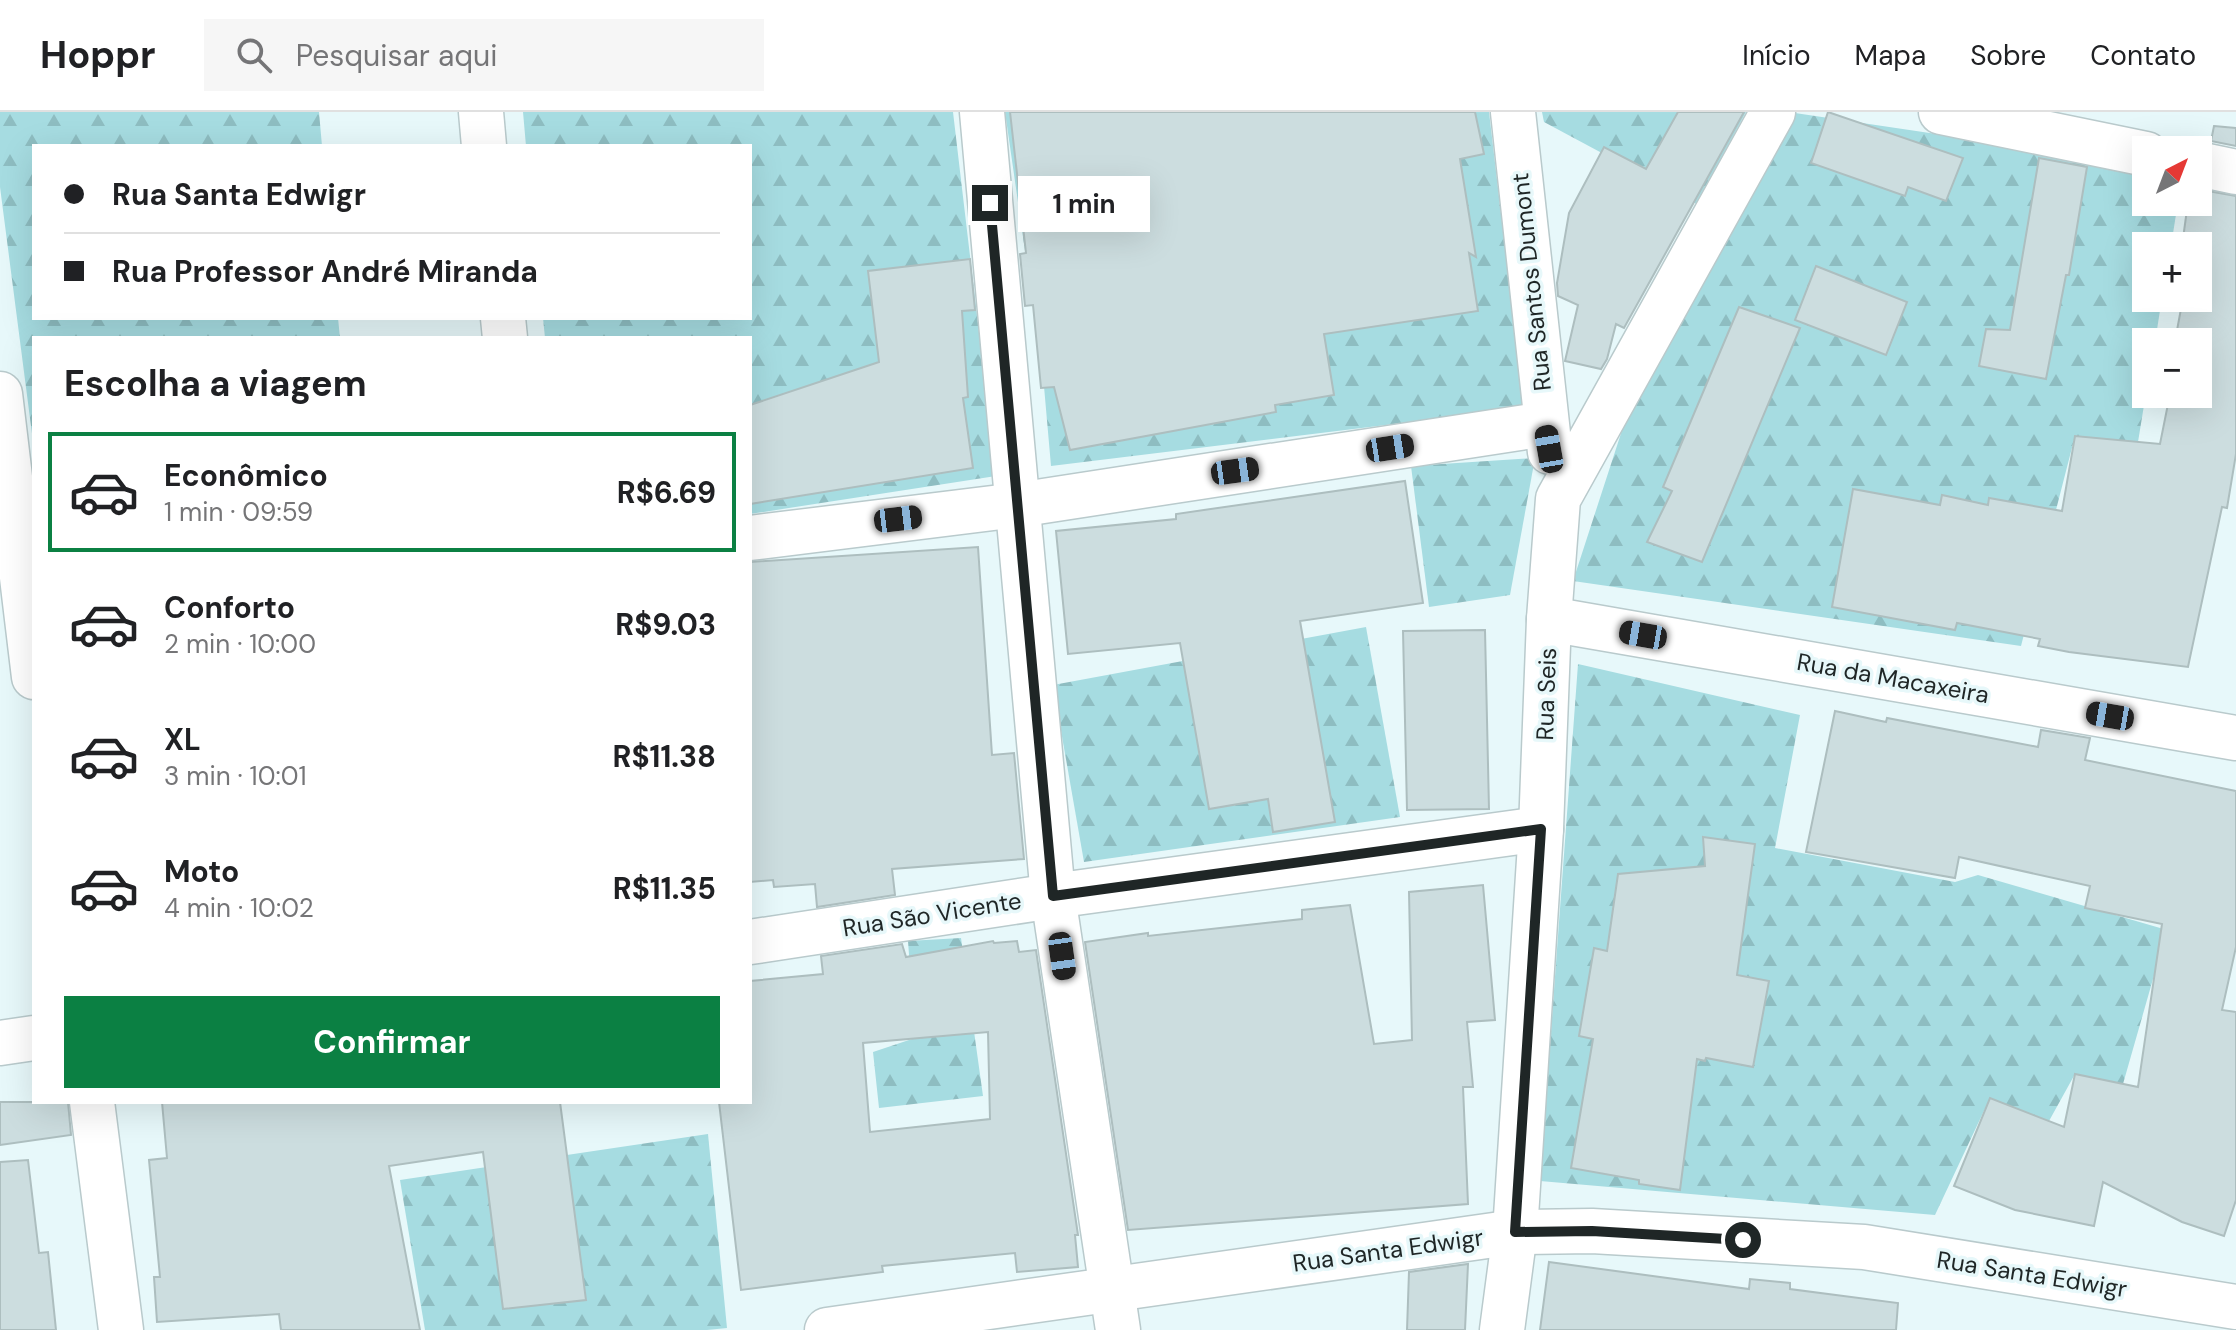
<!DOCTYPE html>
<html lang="pt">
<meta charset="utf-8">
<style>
body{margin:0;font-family:"DM Sans",sans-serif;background:#f6f6f6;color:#202124;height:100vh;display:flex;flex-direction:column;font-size:30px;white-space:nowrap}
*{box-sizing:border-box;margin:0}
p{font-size:26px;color:#757577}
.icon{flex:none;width:44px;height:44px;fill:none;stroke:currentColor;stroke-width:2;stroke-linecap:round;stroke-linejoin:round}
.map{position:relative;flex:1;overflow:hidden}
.drawer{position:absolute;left:32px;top:224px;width:720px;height:768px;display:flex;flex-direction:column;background:#fff;border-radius:0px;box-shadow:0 8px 32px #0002}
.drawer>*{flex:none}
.top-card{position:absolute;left:32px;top:32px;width:720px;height:176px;border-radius:0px;box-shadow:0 8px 32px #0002;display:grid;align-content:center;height:176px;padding:0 32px;background:#fff}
.needle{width:52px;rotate:42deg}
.tools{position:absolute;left:2132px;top:24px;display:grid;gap:16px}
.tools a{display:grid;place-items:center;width:80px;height:80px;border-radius:0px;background:#fff;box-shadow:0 8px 32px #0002;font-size:40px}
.end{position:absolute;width:36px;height:36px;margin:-18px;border:10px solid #1f2626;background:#fff;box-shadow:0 0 0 4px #fff}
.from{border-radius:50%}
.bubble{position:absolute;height:56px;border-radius:0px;background:#fff;box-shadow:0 8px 32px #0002;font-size:26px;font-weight:700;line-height:56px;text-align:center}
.car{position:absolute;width:24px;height:48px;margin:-24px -12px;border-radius:10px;box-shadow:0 0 6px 2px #0007;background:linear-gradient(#222 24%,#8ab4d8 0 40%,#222 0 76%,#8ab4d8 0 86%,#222 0)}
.top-card b{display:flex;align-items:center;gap:28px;height:76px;font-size:30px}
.top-card b+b{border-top:2px solid #e0e0e0}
.top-card i{width:20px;height:20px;background:#202124}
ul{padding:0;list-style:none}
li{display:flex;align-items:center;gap:24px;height:120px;margin:0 16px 12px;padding:0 16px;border:4px solid transparent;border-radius:0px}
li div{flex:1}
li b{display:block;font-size:30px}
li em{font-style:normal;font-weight:700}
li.active{border-color:#0b8043}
li>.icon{width:72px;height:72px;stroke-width:1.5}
h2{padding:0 32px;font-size:36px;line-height:96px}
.button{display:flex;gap:16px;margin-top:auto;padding:16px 32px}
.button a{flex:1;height:92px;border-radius:0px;background:#0b8043;color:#fff;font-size:32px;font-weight:700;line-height:92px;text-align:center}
header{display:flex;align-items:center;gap:48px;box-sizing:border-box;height:112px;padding:0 40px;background:#fff;border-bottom:2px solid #e0e0e0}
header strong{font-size:38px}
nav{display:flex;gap:44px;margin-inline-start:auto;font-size:28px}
.search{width:560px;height:72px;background:#f6f6f6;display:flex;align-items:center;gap:20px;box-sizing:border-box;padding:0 28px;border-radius:0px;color:#757577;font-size:30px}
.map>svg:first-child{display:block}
.forest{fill:url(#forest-firs)}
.building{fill:#ccdddf;stroke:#adbebf;stroke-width:2;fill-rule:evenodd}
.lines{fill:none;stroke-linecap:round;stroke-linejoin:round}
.minor-casing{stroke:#b9cacc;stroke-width:47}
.secondary-casing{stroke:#b9cacc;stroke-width:47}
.minor{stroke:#fff;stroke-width:44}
.secondary{stroke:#fff;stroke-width:44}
.route{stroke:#1f2626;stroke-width:10}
.labels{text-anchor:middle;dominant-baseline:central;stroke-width:7;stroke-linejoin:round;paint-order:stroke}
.street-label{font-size:24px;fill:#1f2626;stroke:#e7f8fa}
</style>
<header>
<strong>Hoppr</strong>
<div class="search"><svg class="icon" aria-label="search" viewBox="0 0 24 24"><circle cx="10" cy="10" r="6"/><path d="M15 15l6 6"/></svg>Pesquisar aqui</div>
<nav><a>Início</a><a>Mapa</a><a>Sobre</a><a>Contato</a></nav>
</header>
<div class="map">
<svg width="2236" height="1218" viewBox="0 0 2236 1218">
<defs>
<pattern id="forest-firs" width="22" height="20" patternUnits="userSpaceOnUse" patternTransform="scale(2)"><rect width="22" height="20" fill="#a6dce1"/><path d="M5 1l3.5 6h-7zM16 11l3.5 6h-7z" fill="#8ebdc1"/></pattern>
</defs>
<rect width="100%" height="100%" fill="#e7f8fa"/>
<g class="forest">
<polygon points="0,0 319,0 322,34 34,34 34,206 338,206 340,226 34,226 34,337 0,75"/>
<polygon points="523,0 953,0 996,364 750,402 750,226 545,226 543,206 750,206 750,34 526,34"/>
<polygon points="1005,0 1489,0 1524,296 1051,354 1043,263"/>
<polygon points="1542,0 1746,0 1697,92 1544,10"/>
<polygon points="1795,1 2146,53 2146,90 2178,90 2171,134 2146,134 2146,186 2162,186 2155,230 2146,230 2146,281 2138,330 2075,324 2021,534 1573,469 1626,306"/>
<polygon points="1535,346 1510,483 1429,495 1411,354"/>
<polygon points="1366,515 1400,705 1084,750 1053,573"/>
<polygon points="1578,552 1800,603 1775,736 1955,770 1978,763 2167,818 2123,972 2075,962 2049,1009 1990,986 1935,1103 1540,1069"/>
<polygon points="961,826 983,984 879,996 873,940 915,926 908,829"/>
<polygon points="708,1022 727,1216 707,1218 425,1218 400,1068"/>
</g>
<g class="building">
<polygon points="1010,0 1475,0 1484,42 1460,47 1476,145 1469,141 1478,199 1324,222 1334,283 1275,293 1276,300 1070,338 1054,275 1041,276 1033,193 1025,194 1020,142 1026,141"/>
<polygon points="1678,0 1744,0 1624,216 1616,212 1607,247 1601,257 1565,249 1578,193 1558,184 1557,171 1569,101 1604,35 1646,57"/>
<polygon points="1828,0 1963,46 1946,89 1908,75 1905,84 1811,51"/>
<polygon points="2214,14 2236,16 2236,34 2211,29"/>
<polygon points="2039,46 2087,55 2069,163 2066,163 2046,267 1979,254 1986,217 2010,218"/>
<polygon points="2202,78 2236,84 2236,342 2227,396 2222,395 2188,555 2069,540 2038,534 2040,527 1957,511 1955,518 1832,495 1853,377 1940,393 1942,383 1988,393 1989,386 2062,399 2075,324 2160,332 2170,282 2198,282 2198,230 2175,229 2183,186 2198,186 2198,134 2182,134 2188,90 2200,90"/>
<polygon points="970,147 975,198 962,199 968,285 963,286 973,356 750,392 750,293 879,250 868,159"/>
<polygon points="1816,154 1907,190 1886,243 1795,208"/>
<polygon points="1739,195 1800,216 1702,450 1647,430 1672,379 1663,375"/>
<polygon points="1405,369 1423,491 1300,509 1335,710 1273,720 1268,687 1209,697 1180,531 1068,542 1056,419 1176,407 1176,402"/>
<polygon points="978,435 992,643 1014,641 1024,747 892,757 895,783 817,795 815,772 774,775 773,768 750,770 750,450"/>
<polygon points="1485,518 1489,697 1407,698 1403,519"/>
<polygon points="1835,599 1886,610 1887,606 2038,635 2041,618 2090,626 2085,648 2236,679 2236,835 2222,898 2236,900 2236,1088 2224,1124 2182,1110 2103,1070 2094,1114 2015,1098 1954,1074 1990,986 2064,1015 2075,962 2138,975 2162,812 2085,796 2090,774 1959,745 1955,766 1806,740"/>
<polygon points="1703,725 1755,732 1737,863 1769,869 1753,955 1706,946 1705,949 1697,947 1680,1078 1639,1072 1639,1068 1571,1056 1593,927 1579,924 1594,836 1607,839 1618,762 1705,754"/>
<polygon points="1483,773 1495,908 1467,910 1473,975 1463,975 1468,1092 1128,1118 1085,830 1148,821 1148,824 1302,807 1302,798 1350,793 1374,932 1412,928 1409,780"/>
<path d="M993 829 994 831 1017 829 1019 840 1036 838 1078 1123H1075L1078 1155 1017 1160 1015 1141 882 1154 883 1160 741 1178 719 990H750V869L823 862 821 844 902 832 906 845ZM988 920 990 1007 870 1020 863 931Z"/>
<polygon points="0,990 68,990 71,1023 0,1033"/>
<polygon points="162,990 560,990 586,1188 503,1197 483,1040 389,1054 420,1218 281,1218 279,1202 157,1210 154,1165 160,1165 149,1048 167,1046"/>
<polygon points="28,1048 39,1141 48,1140 56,1218 0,1218 0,1050"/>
<polygon points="1549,1150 1749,1177 1750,1167 1790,1171 1790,1177 1898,1191 1896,1218 1540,1218"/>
<polygon points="1468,1152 1465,1218 1407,1218 1409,1160"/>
</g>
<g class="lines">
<defs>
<g id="minor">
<polyline points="481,0 484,34"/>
<polyline points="982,0 1053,784 1118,1218"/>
<polyline points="1513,0 1550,340"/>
<polyline points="1941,0 2146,42"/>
<polyline points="2198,52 2236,60"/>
<polyline points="503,206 505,226"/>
<polyline points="750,426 1017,393 1545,312"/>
<polyline points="1549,507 2236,626"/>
<polyline points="750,830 1053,784 1541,717"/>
<polyline points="0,931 34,926"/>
<polyline points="827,1218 1515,1120 1592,1119 1864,1135 2236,1195"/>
<polyline points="1502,1218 1515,1120 1541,717 1549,507 1558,387 1773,0"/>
</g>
<g id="secondary">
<polyline points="0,282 34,565"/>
<polyline points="92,990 121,1218"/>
</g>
</defs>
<use href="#minor" class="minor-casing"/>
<use href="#secondary" class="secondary-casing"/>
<use href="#minor" class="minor"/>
<use href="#secondary" class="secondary"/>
</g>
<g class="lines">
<polyline class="route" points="990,91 1053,784 1541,717 1515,1120 1592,1119 1743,1128"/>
</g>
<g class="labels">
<g class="street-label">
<text transform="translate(1531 170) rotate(-96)">Rua Santos Dumont</text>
<text transform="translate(1893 566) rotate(10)">Rua da Macaxeira</text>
<text transform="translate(1546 582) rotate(-88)">Rua Seis</text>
<text transform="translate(932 802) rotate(-9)">Rua São Vicente</text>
<text transform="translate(1388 1138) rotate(-8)">Rua Santa Edwigr</text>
<text transform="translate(2032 1162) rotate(9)">Rua Santa Edwigr</text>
</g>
</g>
</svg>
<div class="tools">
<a><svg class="needle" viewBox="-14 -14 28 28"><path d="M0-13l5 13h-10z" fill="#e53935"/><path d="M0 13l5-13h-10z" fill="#757577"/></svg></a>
<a>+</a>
<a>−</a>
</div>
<i class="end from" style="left:1743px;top:1128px"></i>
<i class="end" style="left:990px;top:91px"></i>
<div class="bubble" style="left:1018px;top:64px;width:132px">1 min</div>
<i class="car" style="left:1390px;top:336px;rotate:81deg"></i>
<i class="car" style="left:1549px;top:337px;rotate:350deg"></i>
<i class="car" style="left:1235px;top:359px;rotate:82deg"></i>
<i class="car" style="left:898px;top:407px;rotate:83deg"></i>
<i class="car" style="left:1643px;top:523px;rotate:280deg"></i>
<i class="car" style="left:2110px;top:604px;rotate:280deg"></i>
<i class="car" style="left:1062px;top:844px;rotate:172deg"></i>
<div class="top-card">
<b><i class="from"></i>Rua Santa Edwigr</b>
<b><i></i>Rua Professor André Miranda</b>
</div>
<section class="drawer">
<h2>Escolha a viagem</h2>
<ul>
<li class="active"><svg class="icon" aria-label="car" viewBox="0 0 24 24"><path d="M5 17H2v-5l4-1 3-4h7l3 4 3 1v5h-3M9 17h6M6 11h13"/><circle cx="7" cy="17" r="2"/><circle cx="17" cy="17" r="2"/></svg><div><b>Econômico</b><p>1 min · 09:59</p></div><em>R$6.69</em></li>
<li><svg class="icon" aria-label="car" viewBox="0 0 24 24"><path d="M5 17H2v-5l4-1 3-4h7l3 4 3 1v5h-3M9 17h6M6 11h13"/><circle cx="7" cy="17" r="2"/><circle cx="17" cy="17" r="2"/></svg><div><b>Conforto</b><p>2 min · 10:00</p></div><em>R$9.03</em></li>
<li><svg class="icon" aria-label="car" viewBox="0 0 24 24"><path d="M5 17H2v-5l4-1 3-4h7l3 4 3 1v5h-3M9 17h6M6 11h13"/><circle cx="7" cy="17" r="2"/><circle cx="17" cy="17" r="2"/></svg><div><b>XL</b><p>3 min · 10:01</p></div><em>R$11.38</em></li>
<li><svg class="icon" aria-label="car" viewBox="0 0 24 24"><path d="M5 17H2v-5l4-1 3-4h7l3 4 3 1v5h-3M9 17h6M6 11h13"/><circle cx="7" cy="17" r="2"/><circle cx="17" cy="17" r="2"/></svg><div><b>Moto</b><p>4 min · 10:02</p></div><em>R$11.35</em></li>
</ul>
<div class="button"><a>Confirmar</a></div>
</section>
</div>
